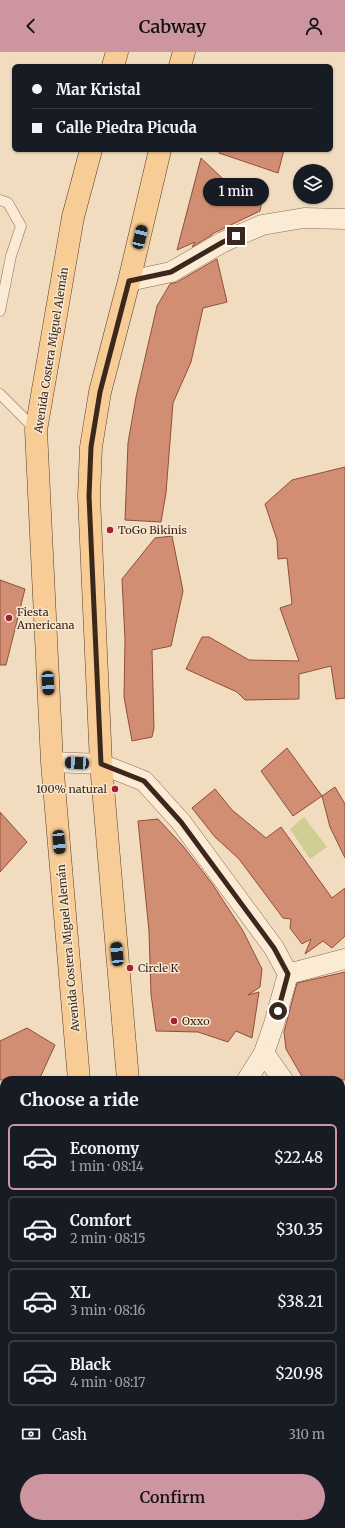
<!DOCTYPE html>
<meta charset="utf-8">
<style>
body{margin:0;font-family:Merriweather,serif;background:#20242c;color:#f1f3f6;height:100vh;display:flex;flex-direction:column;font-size:15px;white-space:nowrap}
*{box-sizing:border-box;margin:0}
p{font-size:13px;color:#9ea1a6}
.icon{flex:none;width:22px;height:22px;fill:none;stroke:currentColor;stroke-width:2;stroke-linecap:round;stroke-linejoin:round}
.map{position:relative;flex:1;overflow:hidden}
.side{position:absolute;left:0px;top:1024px;width:345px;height:452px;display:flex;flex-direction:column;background:#171b24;border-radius:12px 12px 0 0;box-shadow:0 1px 3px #0004}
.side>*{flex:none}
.banner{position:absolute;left:12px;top:12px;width:321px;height:88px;border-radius:6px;box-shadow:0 1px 3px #0004;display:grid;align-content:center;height:88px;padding:0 20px;background:#171b24}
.controls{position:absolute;left:293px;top:112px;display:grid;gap:8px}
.controls a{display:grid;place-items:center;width:40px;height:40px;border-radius:50%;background:#171b24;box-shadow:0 1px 3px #0004;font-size:20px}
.end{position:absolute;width:18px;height:18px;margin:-9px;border:5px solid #3b271c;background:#fff;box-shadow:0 0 0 2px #fff}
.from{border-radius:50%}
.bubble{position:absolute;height:28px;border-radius:14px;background:#171b24;box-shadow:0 1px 3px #0004;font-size:13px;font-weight:600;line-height:28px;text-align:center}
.car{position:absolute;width:12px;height:24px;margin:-12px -6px;border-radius:5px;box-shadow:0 0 3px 1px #0007;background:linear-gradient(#222 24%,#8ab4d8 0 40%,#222 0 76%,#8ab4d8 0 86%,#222 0)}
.banner b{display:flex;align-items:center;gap:14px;height:38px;font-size:15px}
.banner b+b{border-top:1px solid #363941}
.banner i{width:10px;height:10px;background:#f1f3f6}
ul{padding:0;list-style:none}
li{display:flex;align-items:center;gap:12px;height:66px;margin:0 8px 6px;padding:0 12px;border:2px solid #363941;border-radius:6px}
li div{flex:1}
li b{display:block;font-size:15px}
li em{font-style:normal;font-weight:600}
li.active{border-color:#cd959f}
li>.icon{width:36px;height:36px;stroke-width:1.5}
h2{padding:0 20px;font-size:18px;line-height:48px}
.pay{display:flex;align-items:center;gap:10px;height:44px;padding:0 20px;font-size:15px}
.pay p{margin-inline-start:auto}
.cta{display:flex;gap:8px;margin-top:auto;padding:8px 20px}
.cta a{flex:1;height:46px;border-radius:24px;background:#cd959f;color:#111;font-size:16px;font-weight:600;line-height:46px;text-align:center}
header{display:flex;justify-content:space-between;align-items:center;height:52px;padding:0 20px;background:#cd959f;color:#111;font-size:18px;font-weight:600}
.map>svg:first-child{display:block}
.green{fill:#d0cf93}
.building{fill:#d28e73;stroke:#8d503b}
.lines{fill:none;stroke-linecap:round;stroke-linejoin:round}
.service-casing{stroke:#8c6c57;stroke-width:11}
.minor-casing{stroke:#8c6c57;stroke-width:21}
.primary-casing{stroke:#593b2b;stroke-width:23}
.service{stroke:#fbead4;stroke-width:10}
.minor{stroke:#fbead4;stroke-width:20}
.primary{stroke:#f8cc95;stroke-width:22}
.route{stroke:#3b271c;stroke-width:5}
.poi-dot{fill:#a02234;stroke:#f8e7d1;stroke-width:1.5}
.labels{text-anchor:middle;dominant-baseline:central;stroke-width:3;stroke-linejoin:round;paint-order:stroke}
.street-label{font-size:11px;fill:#3b271c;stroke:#f8e7d1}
.poi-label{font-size:11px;fill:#3b271c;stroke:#f8e7d1;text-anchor:start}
</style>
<header><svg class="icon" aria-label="back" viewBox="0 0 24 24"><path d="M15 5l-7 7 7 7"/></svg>Cabway<svg class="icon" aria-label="person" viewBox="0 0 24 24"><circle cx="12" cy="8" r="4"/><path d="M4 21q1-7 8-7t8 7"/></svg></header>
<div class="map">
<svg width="345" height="1476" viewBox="0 0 345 1476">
<rect width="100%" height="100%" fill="#f1dcc0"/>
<polygon class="green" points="304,765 327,795 310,807 290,777"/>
<g class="building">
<polygon points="219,98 284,98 278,121 219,101"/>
<polygon points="201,106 241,144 263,143 260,159 212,182 212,183 192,195 195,190 177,198"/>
<polygon points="217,207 227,250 203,256 191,310 173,351 166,441 161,470 125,468 128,391 136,345 157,254 170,232 177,230"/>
<polygon points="345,415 345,646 336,647 331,614 299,622 299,647 245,648 237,640 186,617 202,585 209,585 249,608 299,609 280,556 292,552 287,506 278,507 277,488 265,452 292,428"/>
<polygon points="172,484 183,539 171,594 152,598 154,676 152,685 132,689 124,645 125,588 122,527 155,486"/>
<polygon points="0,528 25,537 6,613 0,613"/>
<polygon points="287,696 322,744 293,764 261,719"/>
<polygon points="335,735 345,752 345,806 330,775 322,744"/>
<polygon points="215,737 232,758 266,786 281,775 332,846 345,836 345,884 332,896 323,889 305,902 311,887 302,892 290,876 291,867 283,866 239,807 215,785 192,756"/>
<polygon points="0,760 27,790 0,820"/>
<polygon points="158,767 183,794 213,833 243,879 262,917 260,935 248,943 259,940 252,986 236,979 228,990 198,980 156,979 151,942 149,879 138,769"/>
<polygon points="345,920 345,1028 304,1028 286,997 284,980 297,931"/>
<polygon points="27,976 55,993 39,1028 0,1028 0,989"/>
</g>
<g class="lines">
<defs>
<g id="service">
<polyline points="0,148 8,151 21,174 11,204 0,259"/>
<polyline points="0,342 35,377"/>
</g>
<g id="minor">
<polyline points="129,229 171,220 223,190 262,173 304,166 345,167"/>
<polyline points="52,710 101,712 144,729 181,770 274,896 288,922 274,972 264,1001 247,1028"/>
<polyline points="288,922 345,907"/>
<polyline points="264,1001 283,1028"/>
<polyline points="341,1081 345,1082"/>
<polyline points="341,1205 345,1203"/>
<polyline points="341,1374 345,1373"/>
</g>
<g id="primary">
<polyline points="113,14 117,0"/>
<polyline points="180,14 184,0"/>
<polyline points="79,1028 52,710 36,378 73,165 91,98"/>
<polyline points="128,1028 101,712 89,444 91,395 100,340 129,229 160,98"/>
<polyline points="105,1472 105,1476"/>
<polyline points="156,1472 156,1476"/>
</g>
</defs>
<use href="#service" class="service-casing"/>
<use href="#minor" class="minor-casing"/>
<use href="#primary" class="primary-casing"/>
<use href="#service" class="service"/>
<use href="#minor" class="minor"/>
<use href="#primary" class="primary"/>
</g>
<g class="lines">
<polyline class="route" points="236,184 223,190 171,220 129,229 100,340 91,395 89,444 101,712 144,729 181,770 274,896 288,922 278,959"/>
</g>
<g class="poi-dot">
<circle cx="110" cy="478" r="4"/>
<circle cx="9" cy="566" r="4"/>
<circle cx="115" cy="737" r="4"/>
<circle cx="130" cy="916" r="4"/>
<circle cx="174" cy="969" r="4"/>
</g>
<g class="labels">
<g class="street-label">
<text transform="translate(51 298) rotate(-81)">Avenida Costera Miguel Alemán</text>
<text transform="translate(68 896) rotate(-95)">Avenida Costera Miguel Alemán</text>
</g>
<g class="poi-label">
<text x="118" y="478">ToGo Bikinis</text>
<text x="17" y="560">Fiesta<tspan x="17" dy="13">Americana</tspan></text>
<text x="107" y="737" text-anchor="end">100% natural</text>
<text x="138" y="916">Circle K</text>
<text x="182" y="969">Oxxo</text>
</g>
</g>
</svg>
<div class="controls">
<a><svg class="icon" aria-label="layers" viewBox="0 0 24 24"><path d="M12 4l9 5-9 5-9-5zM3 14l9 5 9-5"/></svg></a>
</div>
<i class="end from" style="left:278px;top:959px"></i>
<i class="end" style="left:236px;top:184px"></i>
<div class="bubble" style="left:203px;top:126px;width:66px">1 min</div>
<i class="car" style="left:140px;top:185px;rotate:13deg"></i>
<i class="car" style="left:48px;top:631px;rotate:177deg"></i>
<i class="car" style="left:77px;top:711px;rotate:273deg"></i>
<i class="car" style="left:59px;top:790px;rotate:175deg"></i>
<i class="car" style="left:117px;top:902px;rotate:355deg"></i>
<div class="banner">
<b><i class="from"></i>Mar Kristal</b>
<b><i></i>Calle Piedra Picuda</b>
</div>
<section class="side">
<h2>Choose a ride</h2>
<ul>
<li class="active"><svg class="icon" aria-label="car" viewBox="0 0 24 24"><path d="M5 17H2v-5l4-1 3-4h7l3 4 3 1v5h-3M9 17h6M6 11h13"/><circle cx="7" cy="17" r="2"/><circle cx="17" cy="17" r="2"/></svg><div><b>Economy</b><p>1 min · 08:14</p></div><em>$22.48</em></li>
<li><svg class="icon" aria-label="car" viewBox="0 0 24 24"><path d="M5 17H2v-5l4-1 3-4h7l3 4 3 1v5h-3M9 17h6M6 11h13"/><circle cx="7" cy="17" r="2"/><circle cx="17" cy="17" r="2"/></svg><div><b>Comfort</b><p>2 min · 08:15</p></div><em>$30.35</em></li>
<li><svg class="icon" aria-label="car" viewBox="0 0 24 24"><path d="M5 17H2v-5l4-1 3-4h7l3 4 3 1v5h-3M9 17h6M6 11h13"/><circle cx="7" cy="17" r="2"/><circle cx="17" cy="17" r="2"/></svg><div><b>XL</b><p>3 min · 08:16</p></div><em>$38.21</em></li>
<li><svg class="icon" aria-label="car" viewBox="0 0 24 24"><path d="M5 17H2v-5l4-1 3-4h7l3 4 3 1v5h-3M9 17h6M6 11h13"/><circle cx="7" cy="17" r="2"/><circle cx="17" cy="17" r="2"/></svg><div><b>Black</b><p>4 min · 08:17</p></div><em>$20.98</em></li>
</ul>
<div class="pay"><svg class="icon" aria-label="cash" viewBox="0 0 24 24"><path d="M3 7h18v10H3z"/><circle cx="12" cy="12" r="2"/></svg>Cash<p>310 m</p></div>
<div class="cta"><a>Confirm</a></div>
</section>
</div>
